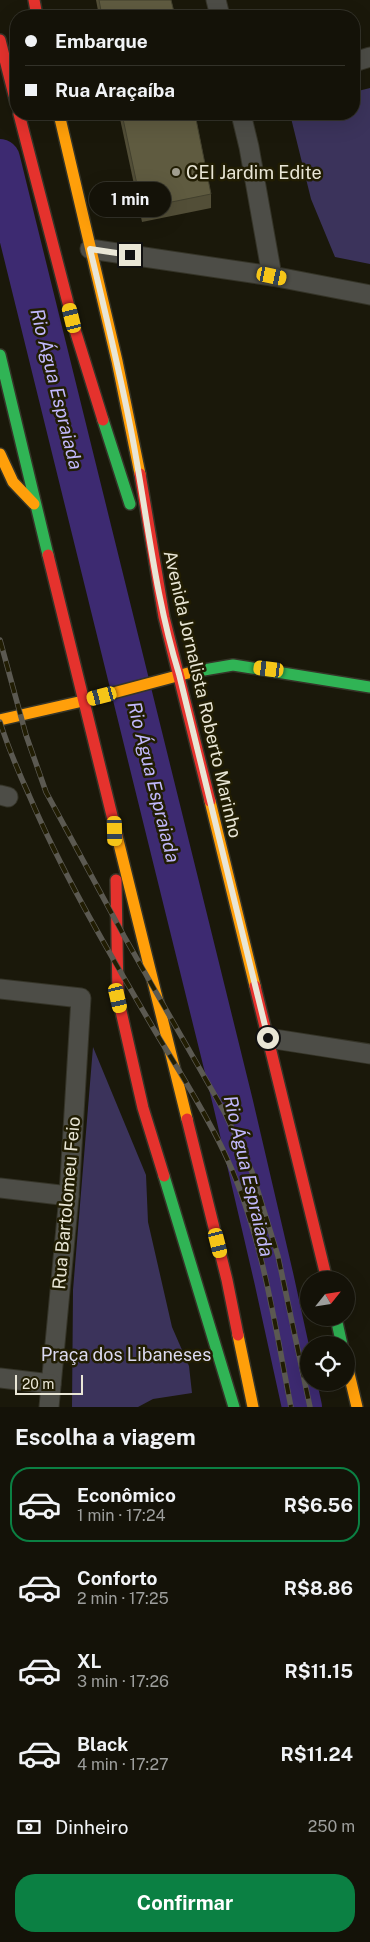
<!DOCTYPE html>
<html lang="pt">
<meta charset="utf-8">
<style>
body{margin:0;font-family:"Public Sans",sans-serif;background:#1d1b12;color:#f1f3f6;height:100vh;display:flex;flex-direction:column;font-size:19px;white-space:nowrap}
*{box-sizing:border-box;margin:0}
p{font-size:16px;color:#9d9e9c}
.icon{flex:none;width:28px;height:28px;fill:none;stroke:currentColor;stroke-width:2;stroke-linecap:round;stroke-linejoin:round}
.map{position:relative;height:1407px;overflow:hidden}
.details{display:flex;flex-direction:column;background:#141208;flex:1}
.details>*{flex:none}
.hud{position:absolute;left:10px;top:10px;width:350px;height:110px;border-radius:20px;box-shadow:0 5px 20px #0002,0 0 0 1px #333229;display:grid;align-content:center;height:110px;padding:0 15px;background:#141208}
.needle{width:32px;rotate:60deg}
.tools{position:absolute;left:300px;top:1271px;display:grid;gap:10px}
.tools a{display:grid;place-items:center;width:55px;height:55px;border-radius:50%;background:#141208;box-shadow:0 5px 20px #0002,0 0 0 1px #333229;font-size:25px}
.scale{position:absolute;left:15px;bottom:12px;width:68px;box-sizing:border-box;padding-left:5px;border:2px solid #e9e6d6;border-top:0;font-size:14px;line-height:18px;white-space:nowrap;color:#e9e6d6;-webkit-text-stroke:4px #211d03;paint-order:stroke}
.end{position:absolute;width:22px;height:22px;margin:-11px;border:6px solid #e9e6d6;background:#111;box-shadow:0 0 0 2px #111}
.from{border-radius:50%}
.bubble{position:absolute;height:35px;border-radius:18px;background:#141208;box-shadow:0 5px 20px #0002,0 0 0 1px #333229;font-size:16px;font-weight:700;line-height:35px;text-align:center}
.car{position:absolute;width:15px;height:30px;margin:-15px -8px;border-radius:6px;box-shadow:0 0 4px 1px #0007;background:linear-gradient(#f5c518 24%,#345 0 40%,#f5c518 0 76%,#345 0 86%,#f5c518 0)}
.hud b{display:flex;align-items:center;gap:18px;height:48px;font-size:19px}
.hud b+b{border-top:1px solid #333229}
.hud i{width:12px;height:12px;background:#f1f3f6}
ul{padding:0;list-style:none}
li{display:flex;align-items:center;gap:15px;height:75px;margin:0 10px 8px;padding:0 5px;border:2px solid transparent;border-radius:20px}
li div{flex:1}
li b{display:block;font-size:19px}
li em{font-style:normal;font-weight:700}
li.active{border-color:#0b8043}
li>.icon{width:45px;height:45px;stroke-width:1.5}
h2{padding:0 15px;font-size:22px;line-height:60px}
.pay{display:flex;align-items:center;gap:12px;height:55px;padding:0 15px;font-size:19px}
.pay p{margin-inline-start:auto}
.button{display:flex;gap:10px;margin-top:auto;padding:10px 15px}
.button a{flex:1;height:58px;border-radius:20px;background:#0b8043;color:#fff;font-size:20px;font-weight:700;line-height:58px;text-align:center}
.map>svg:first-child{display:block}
.green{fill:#3b335b}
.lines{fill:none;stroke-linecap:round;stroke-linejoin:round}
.river{stroke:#3d2a71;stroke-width:40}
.street-casing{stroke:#353428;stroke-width:21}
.fast-casing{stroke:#353428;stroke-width:14}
.slow-casing{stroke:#353428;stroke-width:14}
.jam-casing{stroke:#353428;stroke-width:14}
.street{stroke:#4d4d47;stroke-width:19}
.fast{stroke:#30b455;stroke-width:11}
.slow{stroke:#ff9f0a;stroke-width:11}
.jam{stroke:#e5322d;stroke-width:11}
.rail-casing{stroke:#5b5951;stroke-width:5.5}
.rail{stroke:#211d03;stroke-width:4;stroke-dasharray:11;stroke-linecap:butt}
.wall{fill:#524e37}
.building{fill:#5f5b40;stroke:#42402d}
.route{stroke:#e9e6d6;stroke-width:6}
.poi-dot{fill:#a19e8f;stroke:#211d03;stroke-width:2}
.labels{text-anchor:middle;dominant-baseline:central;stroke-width:5;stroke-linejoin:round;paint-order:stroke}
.poi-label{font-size:18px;fill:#e9e6d6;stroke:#211d03;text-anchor:start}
.street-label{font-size:18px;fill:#e9e6d6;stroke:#211d03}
.park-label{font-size:18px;fill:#dcdaf1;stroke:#211d03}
.water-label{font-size:19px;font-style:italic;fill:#c1b8fc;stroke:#211d03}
</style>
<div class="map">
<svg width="370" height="1407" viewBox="0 0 370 1407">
<rect width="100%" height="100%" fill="#1a180a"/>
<g class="green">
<polygon points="370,88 370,264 335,257 311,199 290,114 354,114 354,92"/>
<polygon points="93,1047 146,1175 148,1222 172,1327 189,1366 192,1393 153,1399 138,1407 72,1407 73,1290"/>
</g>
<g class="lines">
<polyline class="river" points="0,159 233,1103 274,1279 302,1407"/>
<defs>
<g id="street">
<polyline points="216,0 220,16"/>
<polyline points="354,62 370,57"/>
<polyline points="241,114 249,147 272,276"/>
<polyline points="90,249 272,276 370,295"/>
<polyline points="0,795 8,797"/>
<polyline points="0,989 81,998 69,1196 49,1407"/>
<polyline points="268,1038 370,1054"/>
<polyline points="0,1188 69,1196"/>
<polyline points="0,1378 51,1384"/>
</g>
<g id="fast">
<polyline points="0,355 48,555"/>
<polyline points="103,420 130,504"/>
<polyline points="192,672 233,665 370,687"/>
<polyline points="164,1176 234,1407"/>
<polyline points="336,1318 342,1345"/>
</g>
<g id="slow">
<polyline points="59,114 117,361 140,474"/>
<polyline points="0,454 13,482 34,504"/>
<polyline points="0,720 83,701 192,672"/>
<polyline points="210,801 255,986"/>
<polyline points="117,836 187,1119"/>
<polyline points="238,1335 253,1407"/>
<polyline points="346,1361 357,1407"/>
</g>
<g id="jam">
<polyline points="34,0 37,16"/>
<polyline points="0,40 16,103"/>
<polyline points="19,114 75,330 103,420"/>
<polyline points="140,474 164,617 210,801"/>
<polyline points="48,555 117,836"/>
<polyline points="116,880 118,998 143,1108 164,1176"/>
<polyline points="255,986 327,1280"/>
<polyline points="187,1119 227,1280 238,1335"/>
</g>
</defs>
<use href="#street" class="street-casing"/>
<use href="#fast" class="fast-casing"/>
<use href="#slow" class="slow-casing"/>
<use href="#jam" class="jam-casing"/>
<use href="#street" class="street"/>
<use href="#fast" class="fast"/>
<use href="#slow" class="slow"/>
<use href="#jam" class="jam"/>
<defs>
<g id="rail">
<polyline points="0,640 26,735 46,792 124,936 225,1113 252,1172 278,1256 310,1407"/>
<path d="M0 722C8 747 18 771 29 795 64 877 110 954 155 1031 179 1071 204 1110 224 1152 262 1232 274 1321 291 1407"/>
</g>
</defs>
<use href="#rail" class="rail-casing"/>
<use href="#rail" class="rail"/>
</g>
<g class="wall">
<polygon points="96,0 171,0 175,16 99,16"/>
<polygon points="119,114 195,114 211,194 211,208 142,222"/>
</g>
<g class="building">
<polygon points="99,0 171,0 175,16 102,16"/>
<polygon points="122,114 195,114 211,194 142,208"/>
</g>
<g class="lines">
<path class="route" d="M130 255 90 249C106 315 122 380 134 446 148 523 156 600 179 674L268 1038"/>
</g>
<circle class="poi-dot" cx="176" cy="172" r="5"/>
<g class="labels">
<g class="poi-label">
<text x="186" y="172">CEI Jardim Edite</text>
</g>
<g class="street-label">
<text transform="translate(203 694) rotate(77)">Avenida Jornalista Roberto Marinho</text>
<text transform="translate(66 1203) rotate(-85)">Rua Bartolomeu Feio</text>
</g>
<g class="park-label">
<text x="126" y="1354">Praça dos Libaneses</text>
</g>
<g class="water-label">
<text transform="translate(57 389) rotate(76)">Rio Água Espraiada</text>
<text transform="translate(154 782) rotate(76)">Rio Água Espraiada</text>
<text transform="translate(249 1176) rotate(77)">Rio Água Espraiada</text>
</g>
</g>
</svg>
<div class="tools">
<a><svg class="needle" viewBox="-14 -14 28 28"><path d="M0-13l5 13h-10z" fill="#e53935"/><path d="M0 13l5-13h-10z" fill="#9d9e9c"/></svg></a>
<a><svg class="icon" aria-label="locate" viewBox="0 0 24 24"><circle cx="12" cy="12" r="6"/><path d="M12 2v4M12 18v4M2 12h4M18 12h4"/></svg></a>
</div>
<div class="scale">20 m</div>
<i class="end from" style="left:268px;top:1038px"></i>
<i class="end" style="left:130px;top:255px"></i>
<div class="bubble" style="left:89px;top:182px;width:82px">1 min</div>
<i class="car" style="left:272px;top:276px;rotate:102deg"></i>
<i class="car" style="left:72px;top:318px;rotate:346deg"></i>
<i class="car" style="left:269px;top:669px;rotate:277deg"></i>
<i class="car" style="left:102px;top:696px;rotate:255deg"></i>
<i class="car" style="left:115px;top:831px;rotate:179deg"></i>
<i class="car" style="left:118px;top:998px;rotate:167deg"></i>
<i class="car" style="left:218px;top:1243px;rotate:166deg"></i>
<div class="hud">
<b><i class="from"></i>Embarque</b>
<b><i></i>Rua Araçaíba</b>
</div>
</div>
<section class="details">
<h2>Escolha a viagem</h2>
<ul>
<li class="active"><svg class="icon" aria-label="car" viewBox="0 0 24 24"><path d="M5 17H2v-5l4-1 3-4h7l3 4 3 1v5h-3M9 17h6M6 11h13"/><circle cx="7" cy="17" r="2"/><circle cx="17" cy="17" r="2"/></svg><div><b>Econômico</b><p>1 min · 17:24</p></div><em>R$6.56</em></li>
<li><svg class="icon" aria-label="car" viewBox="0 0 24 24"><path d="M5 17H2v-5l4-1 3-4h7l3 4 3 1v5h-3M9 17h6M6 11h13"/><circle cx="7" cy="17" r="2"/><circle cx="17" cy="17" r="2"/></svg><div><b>Conforto</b><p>2 min · 17:25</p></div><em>R$8.86</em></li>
<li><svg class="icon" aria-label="car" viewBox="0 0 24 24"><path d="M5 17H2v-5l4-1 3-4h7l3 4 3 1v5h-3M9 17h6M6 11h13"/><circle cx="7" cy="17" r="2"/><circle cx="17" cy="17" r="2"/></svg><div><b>XL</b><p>3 min · 17:26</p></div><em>R$11.15</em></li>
<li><svg class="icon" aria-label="car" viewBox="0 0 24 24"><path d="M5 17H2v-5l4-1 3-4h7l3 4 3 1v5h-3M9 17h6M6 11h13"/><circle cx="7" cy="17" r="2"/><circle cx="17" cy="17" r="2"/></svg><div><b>Black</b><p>4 min · 17:27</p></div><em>R$11.24</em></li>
</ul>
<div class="pay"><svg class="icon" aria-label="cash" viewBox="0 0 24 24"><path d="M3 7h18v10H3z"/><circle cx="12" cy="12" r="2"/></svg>Dinheiro<p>250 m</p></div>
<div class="button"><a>Confirmar</a></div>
</section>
